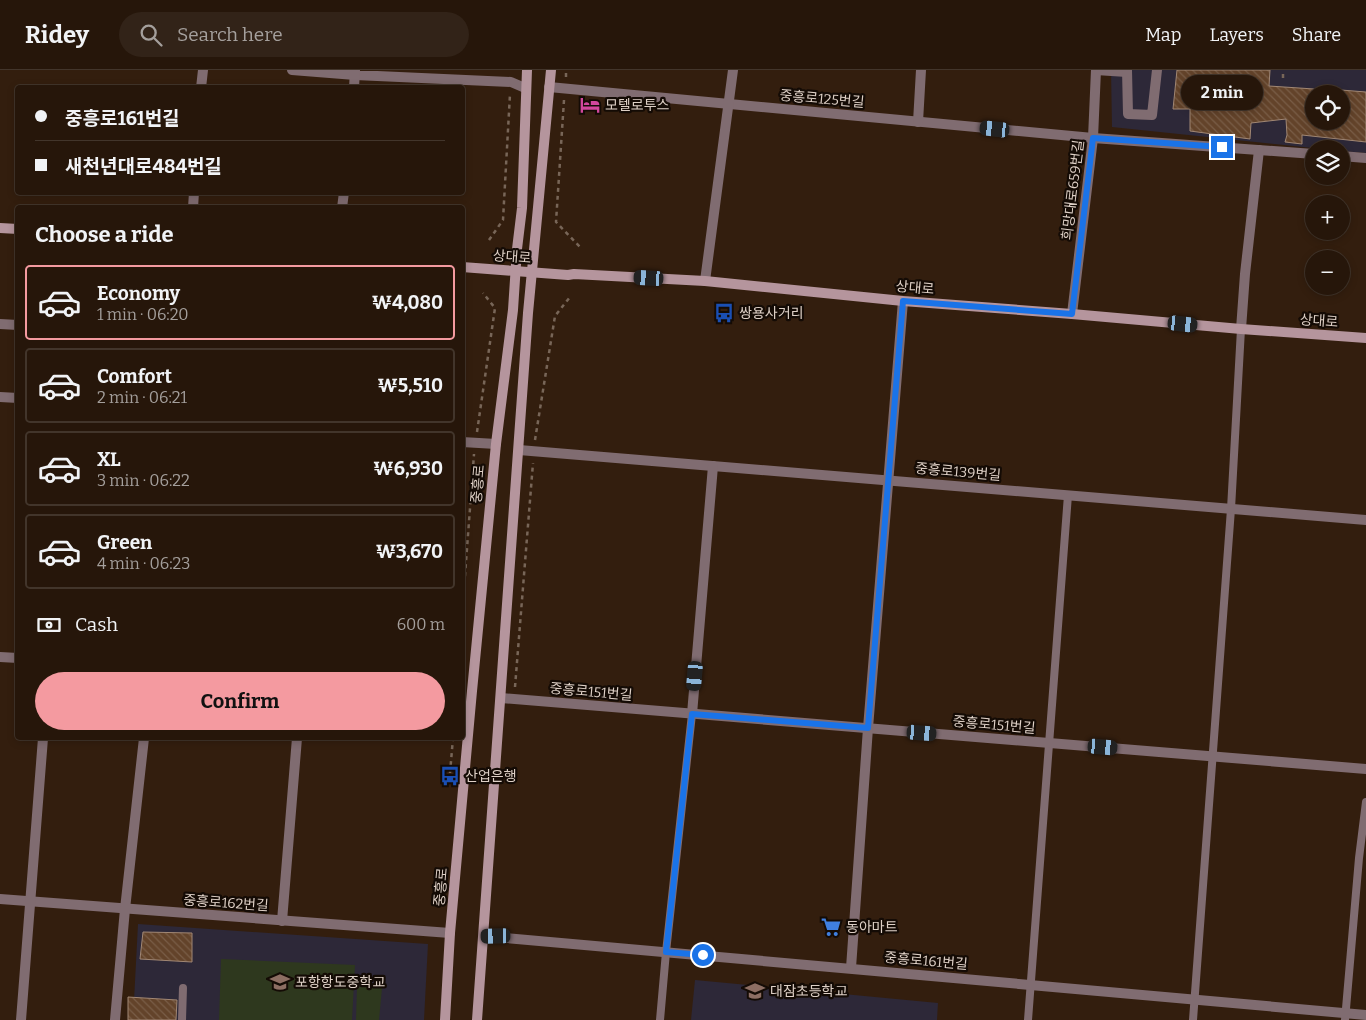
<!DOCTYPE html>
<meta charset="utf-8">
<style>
body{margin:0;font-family:Bitter,"Noto Sans KR",serif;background:#322318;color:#f1f3f6;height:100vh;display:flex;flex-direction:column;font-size:19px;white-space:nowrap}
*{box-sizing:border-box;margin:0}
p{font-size:16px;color:#a49f9c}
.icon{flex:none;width:28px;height:28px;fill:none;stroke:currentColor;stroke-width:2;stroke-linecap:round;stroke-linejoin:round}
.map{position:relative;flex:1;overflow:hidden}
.panel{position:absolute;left:15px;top:135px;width:450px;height:535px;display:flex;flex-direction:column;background:#26160a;border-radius:5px;box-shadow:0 2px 8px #0003,0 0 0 1px #42352b}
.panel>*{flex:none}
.hud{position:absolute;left:15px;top:15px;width:450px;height:110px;border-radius:5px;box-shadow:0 2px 8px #0003,0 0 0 1px #42352b;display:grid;align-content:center;height:110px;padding:0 20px;background:#26160a}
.controls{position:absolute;left:1305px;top:15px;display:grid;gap:10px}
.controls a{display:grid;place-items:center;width:45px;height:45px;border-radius:50%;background:#26160a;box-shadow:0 2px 8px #0003,0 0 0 1px #42352b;font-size:25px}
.end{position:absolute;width:22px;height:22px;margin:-11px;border:6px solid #1a73e8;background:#fff;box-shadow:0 0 0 2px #fff}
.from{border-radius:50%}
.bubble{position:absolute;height:35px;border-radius:18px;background:#26160a;box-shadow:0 2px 8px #0003,0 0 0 1px #42352b;font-size:16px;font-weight:700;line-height:35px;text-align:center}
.car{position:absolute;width:15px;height:30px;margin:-15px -8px;border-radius:6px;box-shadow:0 0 4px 1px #0007;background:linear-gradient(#222 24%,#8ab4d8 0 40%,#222 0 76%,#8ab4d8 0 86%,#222 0)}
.hud b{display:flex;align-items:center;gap:18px;height:48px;font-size:19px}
.hud b+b{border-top:1px solid #42352b}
.hud i{width:12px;height:12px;background:#f1f3f6}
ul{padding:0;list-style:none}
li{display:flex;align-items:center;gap:15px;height:75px;margin:0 10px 8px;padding:0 10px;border:2px solid #42352b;border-radius:5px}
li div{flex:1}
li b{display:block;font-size:19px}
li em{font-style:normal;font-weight:700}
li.current{border-color:#f49aa0}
li>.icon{width:45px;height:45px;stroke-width:1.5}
h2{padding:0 20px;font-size:22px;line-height:60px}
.pay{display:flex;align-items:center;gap:12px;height:55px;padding:0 20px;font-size:19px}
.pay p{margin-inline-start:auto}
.button{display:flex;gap:10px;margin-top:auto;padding:10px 20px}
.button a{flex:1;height:58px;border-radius:30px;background:#f49aa0;color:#111;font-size:20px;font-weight:700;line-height:58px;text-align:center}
header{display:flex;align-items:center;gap:30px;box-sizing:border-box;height:70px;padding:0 25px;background:#26160a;border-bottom:1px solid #42352b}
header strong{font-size:24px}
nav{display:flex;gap:28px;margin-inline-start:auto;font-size:18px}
.search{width:350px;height:45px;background:#322318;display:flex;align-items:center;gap:12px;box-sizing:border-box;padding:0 18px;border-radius:28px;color:#a49f9c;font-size:19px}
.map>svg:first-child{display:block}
.education{fill:#2d2838;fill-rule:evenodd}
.green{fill:#2e381e}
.building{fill:url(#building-back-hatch);stroke:#a18774}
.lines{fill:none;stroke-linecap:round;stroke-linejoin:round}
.path{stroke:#786658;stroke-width:2.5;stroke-dasharray:4 4;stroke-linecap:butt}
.lane{stroke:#806c71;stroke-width:8}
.street{stroke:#806c71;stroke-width:10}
.secondary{stroke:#b5959d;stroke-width:10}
.route{stroke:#1a73e8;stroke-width:6}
.labels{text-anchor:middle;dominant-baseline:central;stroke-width:4.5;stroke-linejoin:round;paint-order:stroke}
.street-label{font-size:14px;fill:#ded0c6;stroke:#140b05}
.poi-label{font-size:14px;fill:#ded0c6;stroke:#140b05;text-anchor:start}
</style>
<header>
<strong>Ridey</strong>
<div class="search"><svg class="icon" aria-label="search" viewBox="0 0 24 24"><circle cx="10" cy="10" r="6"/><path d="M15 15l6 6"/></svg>Search here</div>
<nav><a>Map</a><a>Layers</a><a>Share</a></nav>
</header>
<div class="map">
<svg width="1366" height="950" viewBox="0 0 1366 950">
<defs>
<pattern id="building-back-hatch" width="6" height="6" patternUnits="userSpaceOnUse" patternTransform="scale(1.25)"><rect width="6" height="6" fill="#63432a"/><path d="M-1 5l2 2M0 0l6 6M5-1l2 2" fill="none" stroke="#795d47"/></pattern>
</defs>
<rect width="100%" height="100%" fill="#331e0e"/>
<g class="education">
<path d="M1111 0H1366V83L1341 81V79H1322L1112 57ZM1314 24H1341V51H1314Z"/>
<polygon points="138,854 428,874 424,950 133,950"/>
<polygon points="695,910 938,933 937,950 691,950"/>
</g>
<g class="green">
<polygon points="221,889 355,895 352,950 219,950"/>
<polygon points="357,916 382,918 379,950 356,950"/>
</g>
<g class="building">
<polygon points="1177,0 1270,0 1269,16 1314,19 1314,51 1341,51 1341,20 1366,22 1366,72 1302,65 1302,74 1285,72 1287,65 1286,49 1251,53 1250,69 1190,61 1190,39 1173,39"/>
<polygon points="143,862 192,863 192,892 140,889"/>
<polygon points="128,927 177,930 176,950 128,950"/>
</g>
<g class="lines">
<g class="path">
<polyline points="566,7 566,0"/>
<polyline points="1283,8 1283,0"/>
<polyline points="564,30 556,152 581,178"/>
<polyline points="489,170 503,150 510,24"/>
<polyline points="477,362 495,238 483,223"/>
<polyline points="535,370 555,246 570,227"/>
<polyline points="462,546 474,384"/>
<polyline points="515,617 533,393"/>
<polyline points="450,703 453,668"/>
</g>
<g class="lane">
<polyline points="182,950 183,918"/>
<polyline points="660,950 666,882 692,644"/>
<polyline points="1028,950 1068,425"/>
<polyline points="1193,950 1231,439 1241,259"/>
<polyline points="1345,950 1359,788 1366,732"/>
</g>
<g class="street">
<polyline points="292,0 355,5 511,12 525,18"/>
<polyline points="1096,0 1127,2"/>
<polyline points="1127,0 1128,44 1152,45 1157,0"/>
<polyline points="549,17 1093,68 1314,84"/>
<polyline points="201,18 203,0"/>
<polyline points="354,18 355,0"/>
<polyline points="918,52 921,0"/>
<polyline points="1341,86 1366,88"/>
<polyline points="193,138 194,122"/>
<polyline points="342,138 344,122"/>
<polyline points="705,211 733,0"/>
<polyline points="1072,244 1093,68 1096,0"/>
<polyline points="0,254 18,255"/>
<polyline points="1241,259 1245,204 1259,80"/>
<polyline points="0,327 18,328"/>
<polyline points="462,372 496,374"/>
<polyline points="519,380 1366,450"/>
<polyline points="0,587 18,588"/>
<polyline points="501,628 1366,699"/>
<polyline points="692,644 713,396"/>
<polyline points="0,829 450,863"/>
<polyline points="282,851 297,668"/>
<polyline points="484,866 1366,945"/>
<polyline points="851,898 868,658 903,231"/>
<polyline points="21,950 43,668"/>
<polyline points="115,950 125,839 144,668"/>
</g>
<g class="secondary">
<polyline points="0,158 18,159"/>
<polyline points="462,197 568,205 574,204 705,211 903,231 1072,244 1241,259 1366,268"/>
<polyline points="445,950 450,863 472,621 496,374 513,240 517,179 522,138 527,0"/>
<polyline points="477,950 528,243 551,0"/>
</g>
</g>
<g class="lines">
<polyline class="route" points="703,885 666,882 692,644 868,658 903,231 1072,244 1093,68 1222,77"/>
</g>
<defs>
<symbol id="hotel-bare" viewBox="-9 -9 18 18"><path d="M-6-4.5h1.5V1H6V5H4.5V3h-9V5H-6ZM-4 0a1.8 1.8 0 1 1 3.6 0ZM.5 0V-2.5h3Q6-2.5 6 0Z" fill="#d1479c" stroke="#140b05" stroke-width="2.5" paint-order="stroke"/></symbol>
<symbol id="bus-bare" viewBox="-9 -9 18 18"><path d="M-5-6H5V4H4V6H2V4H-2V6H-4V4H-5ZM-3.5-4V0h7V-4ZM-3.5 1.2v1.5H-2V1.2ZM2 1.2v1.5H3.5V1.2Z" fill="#1a4fb4" stroke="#140b05" stroke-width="2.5" paint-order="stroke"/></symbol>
<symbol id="supermarket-bare" viewBox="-9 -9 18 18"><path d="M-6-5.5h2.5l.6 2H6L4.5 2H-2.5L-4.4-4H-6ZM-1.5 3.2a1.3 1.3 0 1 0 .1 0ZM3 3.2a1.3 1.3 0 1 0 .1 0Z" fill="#3f7fe0" stroke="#140b05" stroke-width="2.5" paint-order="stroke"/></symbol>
<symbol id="school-bare" viewBox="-9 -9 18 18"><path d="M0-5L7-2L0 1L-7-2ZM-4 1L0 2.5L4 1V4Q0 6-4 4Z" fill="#8d6e63" stroke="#140b05" stroke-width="2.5" paint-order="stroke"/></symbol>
</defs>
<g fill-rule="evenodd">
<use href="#hotel-bare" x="576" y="21" width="28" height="28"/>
<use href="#bus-bare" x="710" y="229" width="28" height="28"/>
<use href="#bus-bare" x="436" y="692" width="28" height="28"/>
<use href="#supermarket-bare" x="817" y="843" width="28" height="28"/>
<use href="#school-bare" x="266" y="898" width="28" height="28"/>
<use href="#school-bare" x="741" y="907" width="28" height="28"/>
</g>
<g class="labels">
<g class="street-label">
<text transform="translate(822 29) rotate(5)">중흥로125번길</text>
<text transform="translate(1073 120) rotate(-83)">희망대로659번길</text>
<text transform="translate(512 187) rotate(4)">상대로</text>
<text transform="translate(915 218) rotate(5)">상대로</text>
<text transform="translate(1319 251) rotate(4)">상대로</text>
<text transform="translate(958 402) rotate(5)">중흥로139번길</text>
<text transform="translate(478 414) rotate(-85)">중흥로</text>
<text transform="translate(591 622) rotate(5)">중흥로151번길</text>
<text transform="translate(994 655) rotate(5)">중흥로151번길</text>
<text transform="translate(441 817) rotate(-85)">중흥로</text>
<text transform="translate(226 833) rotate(4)">중흥로162번길</text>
<text transform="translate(926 891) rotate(5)">중흥로161번길</text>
</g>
<g class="poi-label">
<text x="605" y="35">모텔로투스</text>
<text x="739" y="243">쌍용사거리</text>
<text x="465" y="706">산업은행</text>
<text x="846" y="857">동아마트</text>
<text x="295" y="912">포항항도중학교</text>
<text x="770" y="921">대잠초등학교</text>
</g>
</g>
</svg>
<div class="controls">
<a><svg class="icon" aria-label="locate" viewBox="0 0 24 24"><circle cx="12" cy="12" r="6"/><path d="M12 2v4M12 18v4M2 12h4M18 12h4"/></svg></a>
<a><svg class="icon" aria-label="layers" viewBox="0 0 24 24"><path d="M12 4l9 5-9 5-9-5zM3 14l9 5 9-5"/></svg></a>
<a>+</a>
<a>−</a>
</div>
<i class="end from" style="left:703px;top:885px"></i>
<i class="end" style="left:1222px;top:77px"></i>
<div class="bubble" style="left:1181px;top:5px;width:82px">2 min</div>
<i class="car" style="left:995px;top:59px;rotate:276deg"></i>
<i class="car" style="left:649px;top:208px;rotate:273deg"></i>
<i class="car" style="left:1183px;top:254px;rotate:96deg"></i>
<i class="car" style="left:695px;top:606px;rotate:185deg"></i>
<i class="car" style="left:922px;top:663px;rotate:94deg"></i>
<i class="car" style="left:1103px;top:677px;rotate:95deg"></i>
<i class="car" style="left:496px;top:866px;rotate:269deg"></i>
<div class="hud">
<b><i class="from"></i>중흥로161번길</b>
<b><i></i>새천년대로484번길</b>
</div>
<section class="panel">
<h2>Choose a ride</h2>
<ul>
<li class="current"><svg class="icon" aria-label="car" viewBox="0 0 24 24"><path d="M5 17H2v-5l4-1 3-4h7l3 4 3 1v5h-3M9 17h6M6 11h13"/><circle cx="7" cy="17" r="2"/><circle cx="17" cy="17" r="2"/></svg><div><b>Economy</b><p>1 min · 06:20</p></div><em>₩4,080</em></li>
<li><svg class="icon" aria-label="car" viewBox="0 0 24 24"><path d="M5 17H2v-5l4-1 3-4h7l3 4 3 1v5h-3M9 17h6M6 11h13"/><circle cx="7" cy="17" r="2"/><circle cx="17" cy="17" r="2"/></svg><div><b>Comfort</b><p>2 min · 06:21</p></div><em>₩5,510</em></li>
<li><svg class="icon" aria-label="car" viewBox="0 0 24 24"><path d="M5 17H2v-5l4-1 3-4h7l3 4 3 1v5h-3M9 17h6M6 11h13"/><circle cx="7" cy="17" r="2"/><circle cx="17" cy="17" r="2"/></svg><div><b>XL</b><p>3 min · 06:22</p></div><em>₩6,930</em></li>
<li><svg class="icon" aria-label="car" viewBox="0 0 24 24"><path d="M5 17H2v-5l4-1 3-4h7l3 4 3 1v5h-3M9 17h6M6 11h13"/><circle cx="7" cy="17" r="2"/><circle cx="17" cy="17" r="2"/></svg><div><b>Green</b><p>4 min · 06:23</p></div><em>₩3,670</em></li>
</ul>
<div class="pay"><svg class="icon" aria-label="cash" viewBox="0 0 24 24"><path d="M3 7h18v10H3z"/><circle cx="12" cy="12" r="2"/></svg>Cash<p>600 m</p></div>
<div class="button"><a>Confirm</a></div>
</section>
</div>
